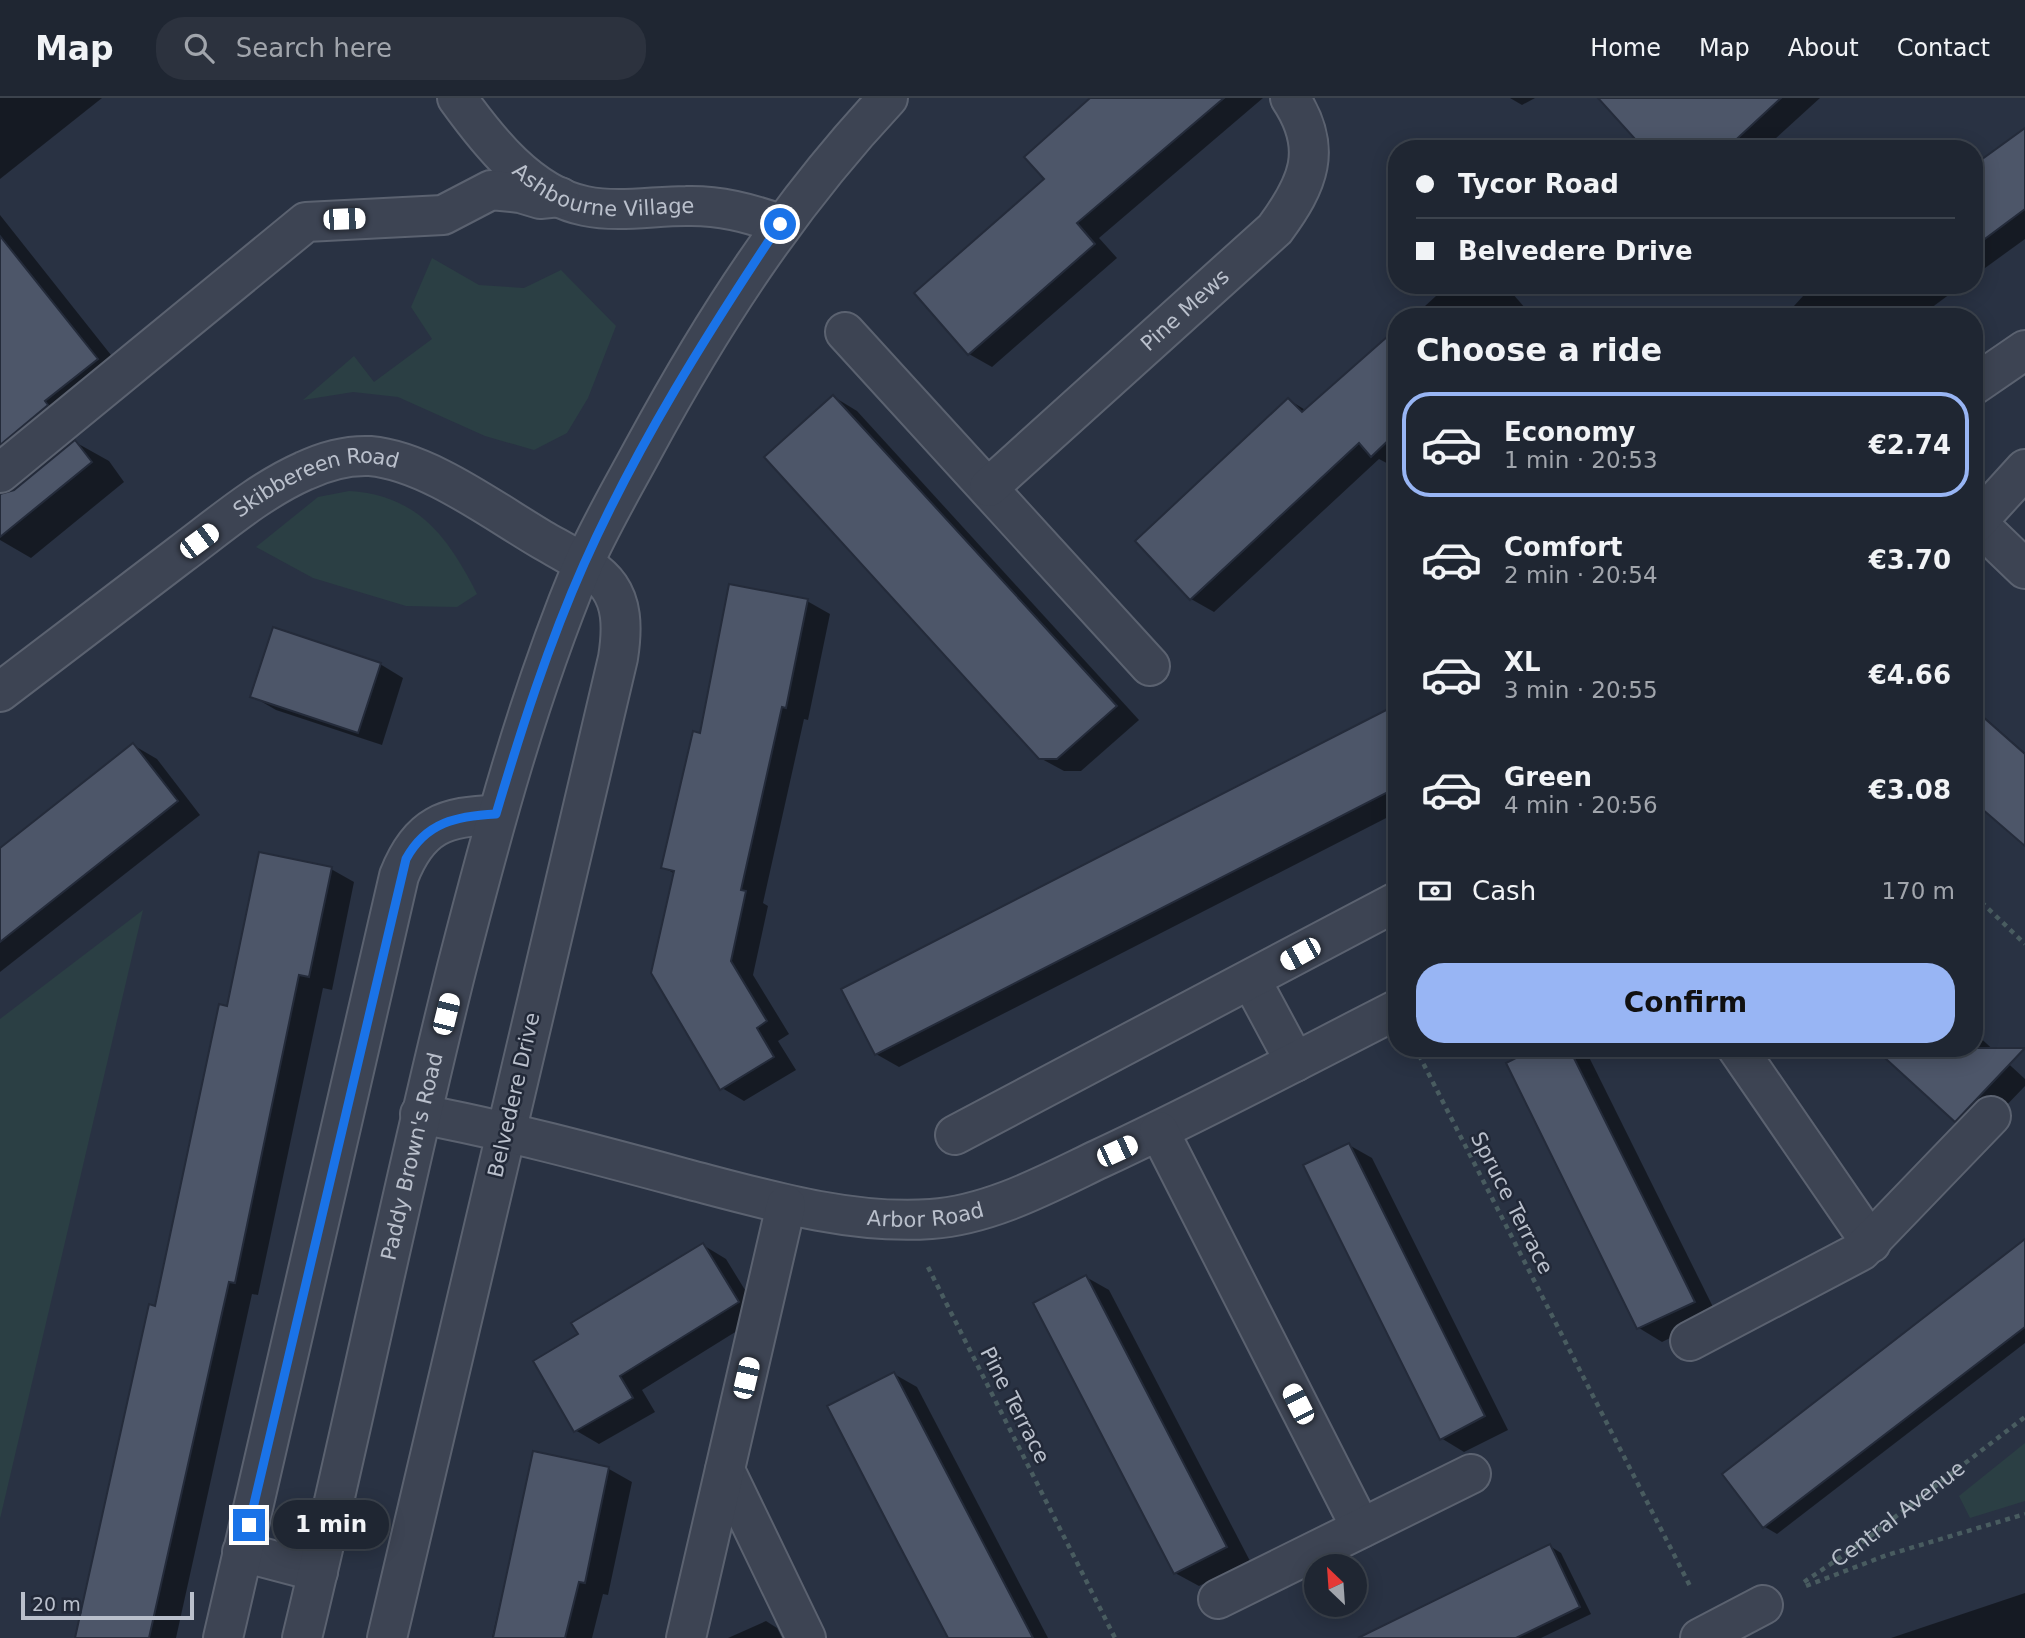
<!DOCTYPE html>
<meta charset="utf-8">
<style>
body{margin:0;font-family:"DejaVu Sans",sans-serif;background:#2c323e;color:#f1f3f6;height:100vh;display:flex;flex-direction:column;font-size:26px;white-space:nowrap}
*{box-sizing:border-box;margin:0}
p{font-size:23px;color:#a1a5ac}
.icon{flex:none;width:38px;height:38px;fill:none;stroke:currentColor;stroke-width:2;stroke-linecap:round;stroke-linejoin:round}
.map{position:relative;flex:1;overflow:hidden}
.panel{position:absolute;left:1388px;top:210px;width:595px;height:749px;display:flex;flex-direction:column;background:#1f2632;border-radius:28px;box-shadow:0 4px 18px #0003,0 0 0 2px #3c434d}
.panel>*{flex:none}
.banner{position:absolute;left:1388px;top:42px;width:595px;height:154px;border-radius:28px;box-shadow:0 4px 18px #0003,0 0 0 2px #3c434d;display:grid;align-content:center;height:154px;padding:0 28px;background:#1f2632}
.needle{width:46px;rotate:335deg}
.tools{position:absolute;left:1304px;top:1456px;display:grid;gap:14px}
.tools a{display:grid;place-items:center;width:63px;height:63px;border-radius:50%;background:#1f2632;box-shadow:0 4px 18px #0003,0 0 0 2px #3c434d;font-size:35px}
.scale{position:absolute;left:21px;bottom:18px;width:173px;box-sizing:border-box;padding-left:7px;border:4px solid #bac0cc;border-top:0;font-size:19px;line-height:24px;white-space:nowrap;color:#bac0cc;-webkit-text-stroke:5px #222938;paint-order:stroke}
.end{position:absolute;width:32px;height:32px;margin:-16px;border:9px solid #1a73e8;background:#fff;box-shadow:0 0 0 4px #fff}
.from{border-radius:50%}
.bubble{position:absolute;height:49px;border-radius:24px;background:#1f2632;box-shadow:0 4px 18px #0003,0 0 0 2px #3c434d;font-size:23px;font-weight:700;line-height:49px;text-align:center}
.car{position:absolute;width:21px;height:42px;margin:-21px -10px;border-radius:9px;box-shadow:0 0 5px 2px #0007;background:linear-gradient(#fff 24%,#345 0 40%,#fff 0 76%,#345 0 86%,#fff 0)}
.banner b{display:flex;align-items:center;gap:24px;height:66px;font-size:26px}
.banner b+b{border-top:2px solid #3c434d}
.banner i{width:18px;height:18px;background:#f1f3f6}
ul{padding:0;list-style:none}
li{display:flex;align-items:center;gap:21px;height:105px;margin:0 14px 10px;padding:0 14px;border:4px solid transparent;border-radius:28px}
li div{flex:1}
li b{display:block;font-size:26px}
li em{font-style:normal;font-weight:700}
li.on{border-color:#98b5f4}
li>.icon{width:63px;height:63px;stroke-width:1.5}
h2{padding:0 28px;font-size:32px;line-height:84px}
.pay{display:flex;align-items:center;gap:18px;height:77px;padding:0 28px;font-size:26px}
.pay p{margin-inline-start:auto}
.primary-button{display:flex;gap:14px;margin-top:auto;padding:14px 28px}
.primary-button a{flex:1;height:80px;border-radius:28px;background:#98b5f4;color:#111;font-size:28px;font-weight:700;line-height:80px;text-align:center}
header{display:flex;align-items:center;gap:42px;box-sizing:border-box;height:98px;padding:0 35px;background:#1f2632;border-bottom:2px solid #3c434d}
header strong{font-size:33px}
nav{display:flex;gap:38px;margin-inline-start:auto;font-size:24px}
.search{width:490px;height:63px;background:#2c323e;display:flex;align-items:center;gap:18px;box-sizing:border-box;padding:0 24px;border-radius:28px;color:#a1a5ac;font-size:26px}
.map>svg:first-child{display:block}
.green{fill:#2b3f44}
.shadow{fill:#0007}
.building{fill:#4d5669;stroke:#242b3a;stroke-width:2}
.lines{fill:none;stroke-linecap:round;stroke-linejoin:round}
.minor-casing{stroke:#5b6270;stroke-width:42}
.path{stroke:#495c60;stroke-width:4.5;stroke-dasharray:5 5;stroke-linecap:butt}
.minor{stroke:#3d4453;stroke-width:38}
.route{stroke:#1a73e8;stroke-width:9}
.labels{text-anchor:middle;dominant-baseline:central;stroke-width:5;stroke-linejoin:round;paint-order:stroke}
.street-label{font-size:21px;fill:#bac0cc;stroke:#222938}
</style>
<header>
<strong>Map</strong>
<div class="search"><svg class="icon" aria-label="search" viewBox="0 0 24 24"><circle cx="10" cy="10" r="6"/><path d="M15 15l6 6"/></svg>Search here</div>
<nav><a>Home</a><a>Map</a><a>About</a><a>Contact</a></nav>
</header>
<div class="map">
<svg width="2025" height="1540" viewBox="0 0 2025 1540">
<rect width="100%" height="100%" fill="#293243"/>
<g class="green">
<polygon points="432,160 479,187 524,190 561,172 616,228 588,300 567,335 534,352 485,338 398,299 353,294 303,302 354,258 374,284 432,241 411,209"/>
<path d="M349 393C418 397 448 439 477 496L457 509 406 508 313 480 256 449 318 399Z"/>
<polygon points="143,812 0,1421 0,921"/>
<polygon points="2025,1345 2025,1403 1970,1420 1959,1398"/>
</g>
<g class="shadow">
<polygon points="0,0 102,0 0,81"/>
<polygon points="1096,0 1263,0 1099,140 1117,160 992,269 969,256 1046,82"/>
<polygon points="1510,0 1535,0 1522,7"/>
<polygon points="1636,0 1820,0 1764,51 1646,51"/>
<polygon points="2025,32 2025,141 1974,178 1974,69"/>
<polygon points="0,117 130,281 13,386 12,396 75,344 109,363 124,384 31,460 0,442"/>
<polygon points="1448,187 1505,187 1533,219 1413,219"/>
<polygon points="1813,187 1962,187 1919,219 1784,219"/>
<polygon points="1396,233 1396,370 1379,361 1214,514 1191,501 1137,443 1289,302 1307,313"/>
<polygon points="834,299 857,313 1139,622 1081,673 1064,673 1040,660 766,359"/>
<polygon points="807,503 830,516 808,622 804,621 763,805 768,808 753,877 789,936 778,943 796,972 744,1003 722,990 675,776 663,769 702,637"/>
<polygon points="380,566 403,580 382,647 276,612 252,598"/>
<polygon points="1974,610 2025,655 2025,746 1974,701"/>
<polygon points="1388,614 1396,619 1396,715 899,969 876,956"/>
<polygon points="133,647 157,661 200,717 0,874 0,751"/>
<polygon points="331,771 354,784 332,892 323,890 258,1197 252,1196 176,1540 76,1540 113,1367 117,1368 228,910"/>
<polygon points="1974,934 2025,981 2025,988 1979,1036 1956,1023 1974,950"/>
<polygon points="1540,950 1581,950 1586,953 1717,1217 1662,1244 1639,1230"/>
<polygon points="1349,1047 1372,1060 1508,1332 1464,1354 1441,1340"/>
<polygon points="2025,1143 2025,1245 1777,1436 1765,1429 1724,1376"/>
<polygon points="703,1147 726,1161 761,1218 642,1292 655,1314 599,1346 575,1332"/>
<polygon points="1086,1179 1109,1192 1250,1463 1199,1488 1175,1475"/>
<polygon points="894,1276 917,1289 1048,1540 950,1540"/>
<polygon points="534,1355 609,1371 632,1384 608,1497 603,1496 592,1540 492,1540"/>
<polygon points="1550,1448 1561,1455 1591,1516 1541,1540 1361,1540"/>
<polygon points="2025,1495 2025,1540 1891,1540"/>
<polygon points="766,1523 777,1530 782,1540 728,1540"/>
</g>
<g class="building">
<polygon points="1090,0 1224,0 1077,125 1095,146 968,257 914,195 1044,81 1024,59"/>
<polygon points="1598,0 1781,0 1726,51 1644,51"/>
<polygon points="2025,30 2025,111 1974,149 1974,67"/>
<polygon points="0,138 98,261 45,303 48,307 0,347"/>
<polygon points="1396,231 1396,335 1371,359 1359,345 1190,502 1135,443 1288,300 1302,314"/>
<polygon points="833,297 1117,608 1057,661 1039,661 764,359"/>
<polygon points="75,342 92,364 0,439 0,396 14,392"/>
<polygon points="729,486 808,501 786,610 782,609 741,792 746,793 731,863 767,923 757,930 774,959 720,992 651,875 674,773 661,770 693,633 700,635"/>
<polygon points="273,529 381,565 358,635 250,599"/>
<polygon points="1396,607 1396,690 875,957 841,891"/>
<polygon points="1974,611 2025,656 2025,748 1974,704"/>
<polygon points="133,645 178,703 0,844 0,750"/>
<polygon points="259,754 332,769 309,879 299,877 235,1185 229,1184 149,1540 75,1540 149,1206 155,1208 219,906 227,908"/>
<polygon points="1536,950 1569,950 1695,1204 1637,1231 1506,965"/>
<polygon points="1874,950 2025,950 1955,1024"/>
<polygon points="1349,1045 1485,1318 1440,1342 1303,1067"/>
<polygon points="2025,1141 2025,1229 1763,1430 1722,1376"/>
<polygon points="703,1145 739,1204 620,1278 633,1300 574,1334 533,1263 578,1236 571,1225"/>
<polygon points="1086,1177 1227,1449 1174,1476 1033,1205"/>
<polygon points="894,1274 1012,1500 1033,1540 948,1540 898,1445 827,1308"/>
<polygon points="533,1353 609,1369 585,1485 579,1484 565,1540 493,1540"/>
<polygon points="1550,1446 1580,1509 1516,1540 1358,1540"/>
</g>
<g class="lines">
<defs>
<g id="minor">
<path id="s2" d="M457 0C488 43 530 97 585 108 618 115 653 108 686 108 719 107 749 115 780 126"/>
<polyline points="845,234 1150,568"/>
<polyline points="1974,287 2025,252"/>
<polyline points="0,375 306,124 443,117 491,92 520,95 540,101 560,99"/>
<path id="s3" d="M989 389 1275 131C1308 86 1324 51 1290 0"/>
<polyline points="1976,424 2025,471"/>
<polyline points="1974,427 2025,371"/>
<path id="s4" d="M0 594C60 548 121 502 181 456 220 427 259 393 304 373 325 363 347 357 370 358 427 363 492 412 541 441 600 475 630 484 618 560L387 1540"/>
<polyline points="1251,882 1295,964"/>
<polyline points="1737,950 1871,1145"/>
<path id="s5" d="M420 1016C510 1033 598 1057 687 1081 763 1101 851 1127 931 1121 990 1117 1047 1086 1099 1061 1200 1014 1298 962 1396 912"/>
<polyline points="1159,1033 1361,1430"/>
<polyline points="955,1037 1396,804"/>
<polyline points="1690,1243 1861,1153 1991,1018"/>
<polyline points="725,1372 806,1540"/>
<polyline points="242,1454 318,1474"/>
<polyline points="1218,1501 1471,1376"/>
<path d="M223 1540 399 778C419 727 445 718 496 717"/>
<path id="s6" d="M302 1540C356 1317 401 1092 457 869 492 733 528 599 582 469 600 428 623 389 644 350 714 221 787 108 888 0"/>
<polyline points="686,1540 786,1107"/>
<polyline points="1700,1540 1763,1507"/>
</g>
</defs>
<use href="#minor" class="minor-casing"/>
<g class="path">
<polyline points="1974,797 2025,846"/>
<polyline points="1419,957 1690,1488"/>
<polyline points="928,1169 1115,1540"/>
<path id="s1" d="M1804 1484 1860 1446 2025 1319"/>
<polyline points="1806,1488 1887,1457 2025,1416"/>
</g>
<use href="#minor" class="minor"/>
</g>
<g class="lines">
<path class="route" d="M249 1427 406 761C426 724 457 718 496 716 521 632 548 547 584 466 637 347 708 234 780 126"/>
</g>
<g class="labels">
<g class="street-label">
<text stroke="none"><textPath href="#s2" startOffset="186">Ashbourne Village</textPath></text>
<text stroke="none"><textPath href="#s3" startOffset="264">Pine Mews</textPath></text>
<text stroke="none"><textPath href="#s4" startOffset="385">Skibbereen Road</textPath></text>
<text transform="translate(514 997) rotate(-77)">Belvedere Drive</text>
<text stroke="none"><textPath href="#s6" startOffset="494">Paddy Brown's Road</textPath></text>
<text transform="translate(1512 1105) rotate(63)">Spruce Terrace</text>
<text stroke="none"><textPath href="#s5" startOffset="518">Arbor Road</textPath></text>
<text transform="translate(1015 1307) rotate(63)">Pine Terrace</text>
<text stroke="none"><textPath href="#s1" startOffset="116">Central Avenue</textPath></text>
</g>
</g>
</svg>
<div class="tools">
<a><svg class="needle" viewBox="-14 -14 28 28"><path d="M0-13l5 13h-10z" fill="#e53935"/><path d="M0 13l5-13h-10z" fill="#a1a5ac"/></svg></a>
</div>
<div class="scale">20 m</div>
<i class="end from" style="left:780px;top:126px"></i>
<i class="end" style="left:249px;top:1427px"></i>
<div class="bubble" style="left:273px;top:1402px;width:116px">1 min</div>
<i class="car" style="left:344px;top:121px;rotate:88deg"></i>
<i class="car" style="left:199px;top:443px;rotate:53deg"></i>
<i class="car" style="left:1300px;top:856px;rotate:241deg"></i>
<i class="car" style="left:446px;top:916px;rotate:14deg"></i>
<i class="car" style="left:1117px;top:1053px;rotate:65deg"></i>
<i class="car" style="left:746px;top:1280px;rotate:13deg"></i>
<i class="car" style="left:1298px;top:1306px;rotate:333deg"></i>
<div class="banner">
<b><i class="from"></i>Tycor Road</b>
<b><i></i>Belvedere Drive</b>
</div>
<section class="panel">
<h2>Choose a ride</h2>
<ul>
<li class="on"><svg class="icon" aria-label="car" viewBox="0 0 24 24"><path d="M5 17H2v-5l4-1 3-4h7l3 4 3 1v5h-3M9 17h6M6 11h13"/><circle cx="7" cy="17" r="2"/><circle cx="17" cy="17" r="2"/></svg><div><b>Economy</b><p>1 min · 20:53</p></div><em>€2.74</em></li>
<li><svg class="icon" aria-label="car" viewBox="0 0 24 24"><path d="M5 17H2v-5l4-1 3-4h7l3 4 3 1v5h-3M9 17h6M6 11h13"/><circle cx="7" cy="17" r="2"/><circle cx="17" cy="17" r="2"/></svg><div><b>Comfort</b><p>2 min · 20:54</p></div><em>€3.70</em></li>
<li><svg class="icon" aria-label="car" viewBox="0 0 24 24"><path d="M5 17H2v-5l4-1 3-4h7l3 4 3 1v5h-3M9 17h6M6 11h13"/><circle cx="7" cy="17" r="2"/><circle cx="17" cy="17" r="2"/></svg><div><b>XL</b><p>3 min · 20:55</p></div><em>€4.66</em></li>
<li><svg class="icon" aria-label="car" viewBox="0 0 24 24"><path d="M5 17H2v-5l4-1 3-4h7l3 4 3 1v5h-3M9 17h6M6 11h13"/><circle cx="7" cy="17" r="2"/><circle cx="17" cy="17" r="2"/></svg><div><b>Green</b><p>4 min · 20:56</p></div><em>€3.08</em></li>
</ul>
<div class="pay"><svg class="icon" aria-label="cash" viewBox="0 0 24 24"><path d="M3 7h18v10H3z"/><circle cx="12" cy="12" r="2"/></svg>Cash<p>170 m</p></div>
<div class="primary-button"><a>Confirm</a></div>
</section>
</div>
